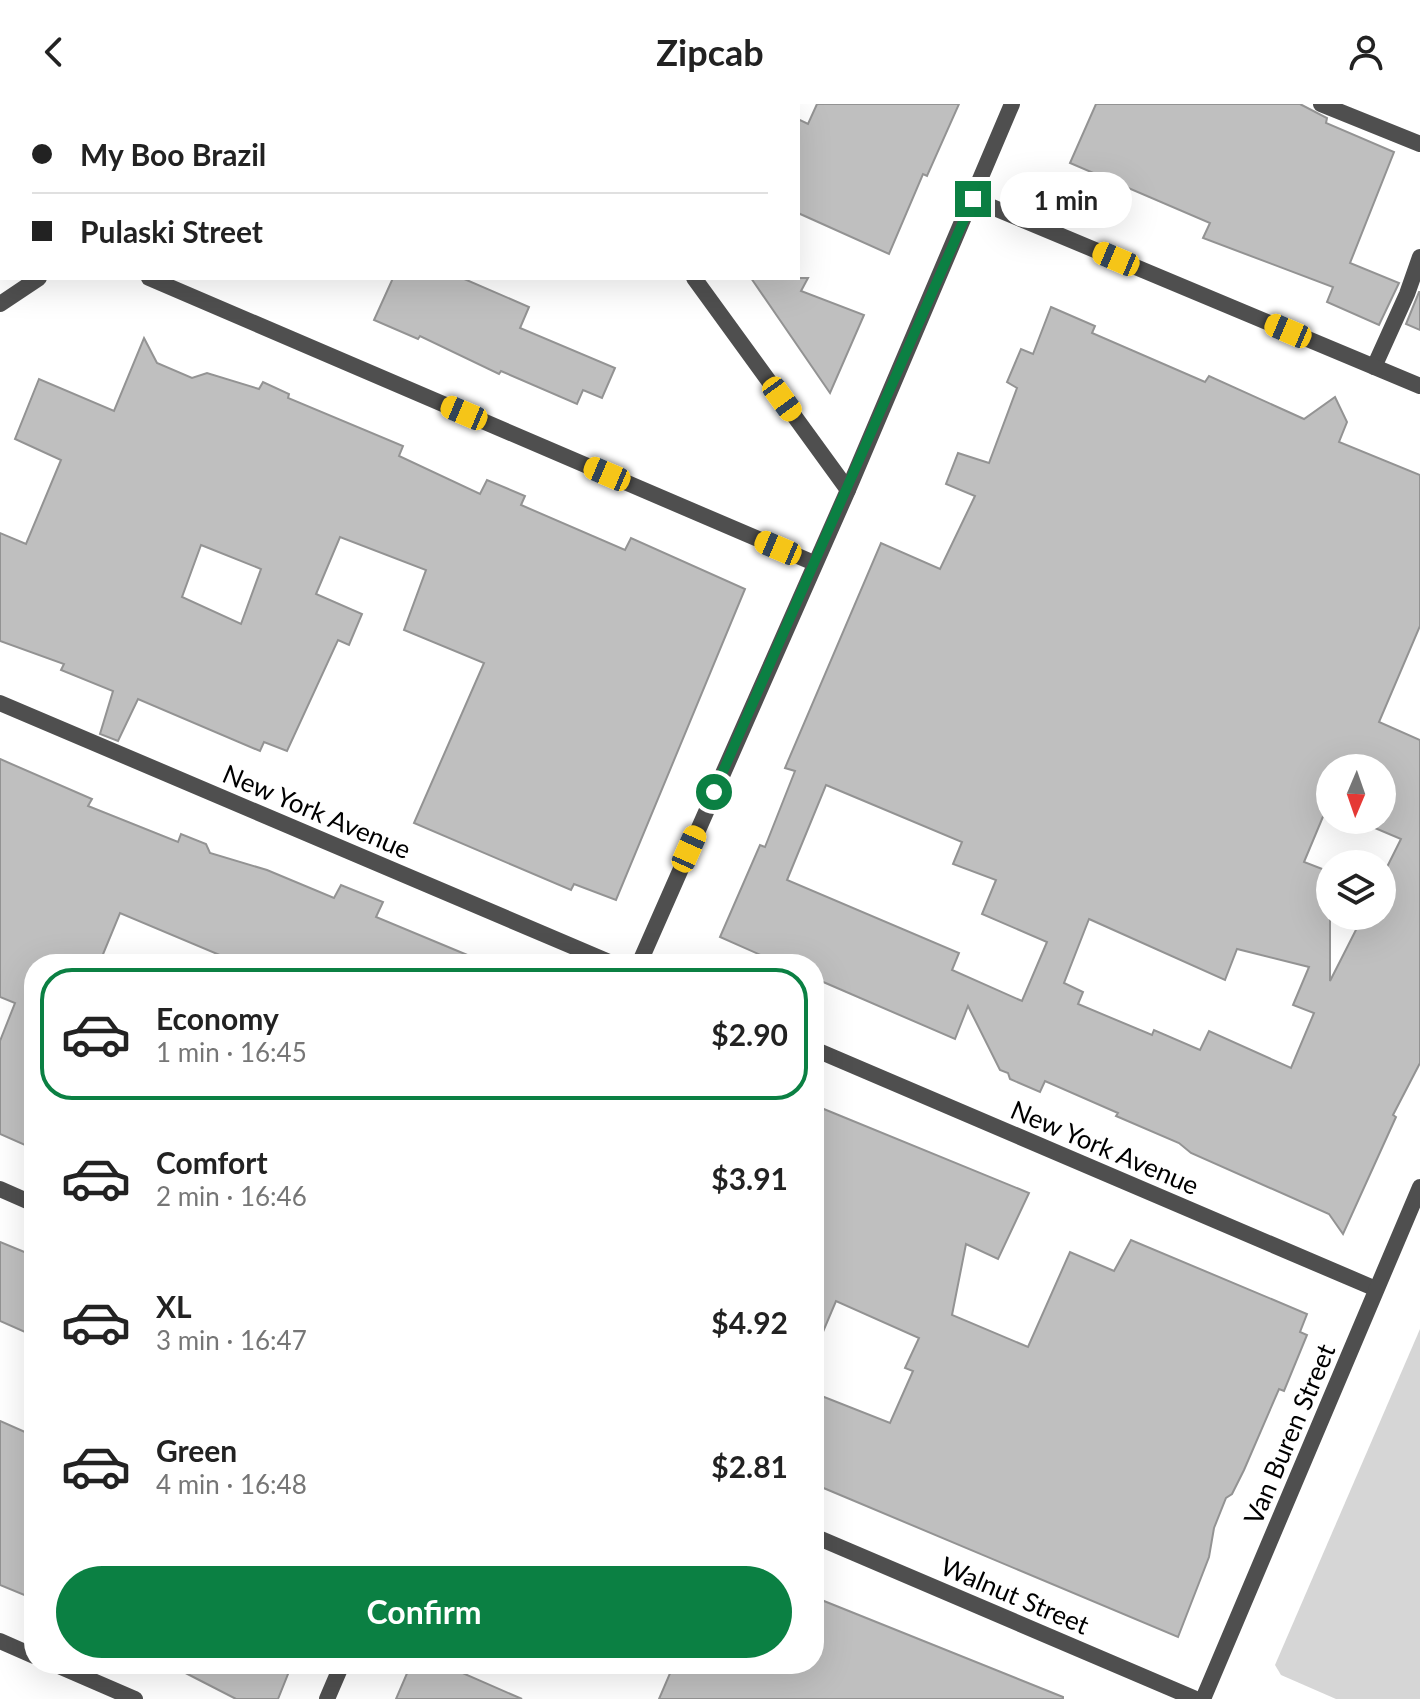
<!DOCTYPE html>
<meta charset="utf-8">
<style>
body{margin:0;font-family:Lato,sans-serif;background:#f2f2f2;color:#222;height:100vh;display:flex;flex-direction:column;font-size:30px;white-space:nowrap}
*{box-sizing:border-box;margin:0}
p{font-size:26px;color:#767676}
.icon{flex:none;width:44px;height:44px;fill:none;stroke:currentColor;stroke-width:2;stroke-linecap:round;stroke-linejoin:round}
.map{position:relative;flex:1;overflow:hidden}
.details{position:absolute;left:24px;top:850px;width:800px;height:720px;display:flex;flex-direction:column;background:#fff;border-radius:32px;box-shadow:0 8px 32px #0002}
.details>*{flex:none}
.guide{position:absolute;left:0px;top:0px;width:800px;height:176px;box-shadow:0 8px 32px #0002;display:grid;align-content:center;height:176px;padding:0 32px;background:#fff}
.needle{width:52px;rotate:182deg}
.tools{position:absolute;left:1316px;top:650px;display:grid;gap:16px}
.tools a{display:grid;place-items:center;width:80px;height:80px;border-radius:50%;background:#fff;box-shadow:0 8px 32px #0002;font-size:40px}
.end{position:absolute;width:36px;height:36px;margin:-18px;border:10px solid #0b8043;background:#fff;box-shadow:0 0 0 4px #fff}
.from{border-radius:50%}
.bubble{position:absolute;height:56px;border-radius:28px;background:#fff;box-shadow:0 8px 32px #0002;font-size:26px;font-weight:700;line-height:56px;text-align:center}
.car{position:absolute;width:24px;height:48px;margin:-24px -12px;border-radius:10px;box-shadow:0 0 6px 2px #0007;background:linear-gradient(#f5c518 24%,#345 0 40%,#f5c518 0 76%,#345 0 86%,#f5c518 0)}
.guide b{display:flex;align-items:center;gap:28px;height:76px;font-size:30px}
.guide b+b{border-top:2px solid #e0e0e0}
.guide i{width:20px;height:20px;background:#222}
ul{padding:14px 0 0;list-style:none}
li{display:flex;align-items:center;gap:24px;height:132px;margin:0 16px 12px;padding:0 16px;border:4px solid transparent;border-radius:32px}
li div{flex:1}
li b{display:block;font-size:30px}
li em{font-style:normal;font-weight:700}
li.on{border-color:#0b8043}
li>.icon{width:72px;height:72px;stroke-width:1.5}
.primary-button{display:flex;gap:16px;margin-top:auto;padding:16px 32px}
.primary-button a{flex:1;height:92px;border-radius:48px;background:#0b8043;color:#fff;font-size:32px;font-weight:700;line-height:92px;text-align:center}
header{display:flex;justify-content:space-between;align-items:center;height:104px;padding:0 32px;background:#fff;font-size:36px;font-weight:700}
.map>svg:first-child{display:block}
.green{fill:#d6d6d6}
.building{fill:#bfbfbf;stroke:#939393;stroke-width:2;fill-rule:evenodd}
.lines{fill:none;stroke-linecap:round;stroke-linejoin:round}
.service{stroke:#4f4f4f;stroke-width:16}
.minor{stroke:#4f4f4f;stroke-width:16}
.tertiary{stroke:#4f4f4f;stroke-width:16}
.route{stroke:#0b8043;stroke-width:10}
.labels{text-anchor:middle;dominant-baseline:central;stroke-width:8;stroke-linejoin:round;paint-order:stroke}
.street-label{font-size:26px;fill:#000;stroke:#fff}
</style>
<header><svg class="icon" aria-label="back" viewBox="0 0 24 24"><path d="M15 5l-7 7 7 7"/></svg>Zipcab<svg class="icon" aria-label="person" viewBox="0 0 24 24"><circle cx="12" cy="8" r="4"/><path d="M4 21q1-7 8-7t8 7"/></svg></header>
<div class="map">
<svg width="1420" height="1595" viewBox="0 0 1420 1595">
<rect width="100%" height="100%" fill="#fff"/>
<polygon class="green" points="1420,1225 1420,1595 1336,1595 1281,1571 1275,1561"/>
<g class="building">
<polygon points="817,0 959,0 927,72 923,70 889,150 798,109 798,15 808,20"/>
<polygon points="1096,0 1300,0 1327,14 1326,19 1394,48 1350,159 1399,179 1379,221 1327,198 1333,183 1203,134 1210,119 1070,59"/>
<polygon points="393,174 462,174 529,203 520,224 615,264 602,294 583,286 577,300 501,267 499,270 420,232 418,235 374,216"/>
<polygon points="751,174 808,174 801,187 864,211 830,289"/>
<polygon points="1419,188 1420,188 1420,226 1406,220"/>
<path d="M1051 203 1095 222 1092 229 1205 278 1209 272 1304 315 1335 293 1347 318 1339 338 1420 371V522L1379 618 1420 636V959L1393 1011 1396 1013 1343 1130 1329 1110 1191 1049 1179 1039 1116 1012 1118 1009 1045 977 1040 988 1010 975 1008 969 1000 966 968 902 955 935 814 874V860H781L720 833 760 741 765 743 795 667 785 664 881 439 940 465 975 392 946 380 958 349 989 359 1017 284 1007 278 1021 245 1033 250ZM1330 664H1382V716H1356L1401 735 1382 773V812H1363L1330 877V768L1304 758 1327 703 1330 704ZM826 681 962 738 953 760 996 776 982 810 1047 838 1022 897 952 866 959 849 787 776ZM1089 815 1225 876 1237 845 1309 863 1293 901 1314 909 1291 964 1209 927 1200 946 1154 926 1152 931 1078 900 1083 888 1064 879Z"/>
<path d="M144 234 157 259 192 274 207 269 259 285 263 278 289 290 288 294 403 342 399 352 480 390 487 376 525 392 521 401 625 446 631 434 745 485 616 796 574 780 571 786 414 719 484 559 404 526 426 466 340 433 316 490 362 510 349 541 338 536 287 647 264 638 260 647 138 595 118 637 100 630 113 587 61 566 64 560 0 537V429L26 440 61 356 15 335 39 275 114 307ZM201 441 261 465 241 520 182 493Z"/>
<polygon points="0,655 92,695 88,702 178,738 181,730 206,740 210,749 267,766 334,794 341,781 383,798 376,813 489,860 241,860 120,809 99,860 34,860 34,1045 0,1030 0,937 15,899 0,893"/>
<polygon points="814,1001 1029,1089 998,1155 966,1140 952,1211 1028,1243 1070,1148 1114,1167 1131,1136 1307,1210 1300,1228 1307,1231 1284,1287 1279,1285 1244,1366 1232,1390 1226,1394 1214,1424 1209,1453 1178,1533 814,1380 814,1289 890,1319 913,1267 905,1264 919,1234 836,1197 814,1249"/>
<polygon points="0,1138 34,1152 34,1232 0,1217"/>
<polygon points="0,1317 34,1332 34,1495 0,1481"/>
<polygon points="814,1493 1063,1593 1063,1595 659,1595 674,1560 814,1560"/>
<polygon points="168,1560 292,1560 278,1595 236,1595"/>
<polygon points="411,1560 442,1560 522,1595 396,1595"/>
</g>
<g class="lines">
<g class="service">
<polyline points="1321,0 1420,40"/>
<polyline points="1374,263 1407,190 1420,153"/>
</g>
<g class="minor">
<polyline points="567,0 568,2"/>
<polyline points="299,2 302,0"/>
<polyline points="973,95 1420,282"/>
<polyline points="149,174 814,459"/>
<polyline points="694,174 848,386"/>
<polyline points="0,200 39,174"/>
<polyline points="0,599 614,860"/>
<polyline points="639,860 848,386 1012,0"/>
<polyline points="814,945 1376,1185"/>
<polyline points="0,1537 34,1552"/>
<polyline points="54,1560 135,1595"/>
<polyline points="327,1595 342,1560"/>
</g>
<g class="tertiary">
<polyline points="0,1085 34,1100"/>
<polyline points="814,1432 1196,1595"/>
<polyline points="1203,1595 1420,1083"/>
</g>
</g>
<g class="lines">
<polyline class="route" points="714,688 973,95"/>
</g>
<g class="labels">
<g class="street-label">
<text transform="translate(317 707) rotate(23)">New York Avenue</text>
<text transform="translate(1105 1043) rotate(23)">New York Avenue</text>
<text transform="translate(1289 1330) rotate(-67)">Van Buren Street</text>
<text transform="translate(1015 1491) rotate(23)">Walnut Street</text>
</g>
</g>
</svg>
<div class="tools">
<a><svg class="needle" viewBox="-14 -14 28 28"><path d="M0-13l5 13h-10z" fill="#e53935"/><path d="M0 13l5-13h-10z" fill="#767676"/></svg></a>
<a><svg class="icon" aria-label="layers" viewBox="0 0 24 24"><path d="M12 4l9 5-9 5-9-5zM3 14l9 5 9-5"/></svg></a>
</div>
<i class="end from" style="left:714px;top:688px"></i>
<i class="end" style="left:973px;top:95px"></i>
<div class="bubble" style="left:1000px;top:68px;width:132px">1 min</div>
<i class="car" style="left:1116px;top:155px;rotate:293deg"></i>
<i class="car" style="left:1288px;top:227px;rotate:293deg"></i>
<i class="car" style="left:782px;top:295px;rotate:144deg"></i>
<i class="car" style="left:464px;top:309px;rotate:293deg"></i>
<i class="car" style="left:607px;top:370px;rotate:293deg"></i>
<i class="car" style="left:778px;top:444px;rotate:293deg"></i>
<i class="car" style="left:689px;top:745px;rotate:24deg"></i>
<div class="guide">
<b><i class="from"></i>My Boo Brazil</b>
<b><i></i>Pulaski Street</b>
</div>
<section class="details">
<ul>
<li class="on"><svg class="icon" aria-label="car" viewBox="0 0 24 24"><path d="M5 17H2v-5l4-1 3-4h7l3 4 3 1v5h-3M9 17h6M6 11h13"/><circle cx="7" cy="17" r="2"/><circle cx="17" cy="17" r="2"/></svg><div><b>Economy</b><p>1 min · 16:45</p></div><em>$2.90</em></li>
<li><svg class="icon" aria-label="car" viewBox="0 0 24 24"><path d="M5 17H2v-5l4-1 3-4h7l3 4 3 1v5h-3M9 17h6M6 11h13"/><circle cx="7" cy="17" r="2"/><circle cx="17" cy="17" r="2"/></svg><div><b>Comfort</b><p>2 min · 16:46</p></div><em>$3.91</em></li>
<li><svg class="icon" aria-label="car" viewBox="0 0 24 24"><path d="M5 17H2v-5l4-1 3-4h7l3 4 3 1v5h-3M9 17h6M6 11h13"/><circle cx="7" cy="17" r="2"/><circle cx="17" cy="17" r="2"/></svg><div><b>XL</b><p>3 min · 16:47</p></div><em>$4.92</em></li>
<li><svg class="icon" aria-label="car" viewBox="0 0 24 24"><path d="M5 17H2v-5l4-1 3-4h7l3 4 3 1v5h-3M9 17h6M6 11h13"/><circle cx="7" cy="17" r="2"/><circle cx="17" cy="17" r="2"/></svg><div><b>Green</b><p>4 min · 16:48</p></div><em>$2.81</em></li>
</ul>
<div class="primary-button"><a>Confirm</a></div>
</section>
</div>
